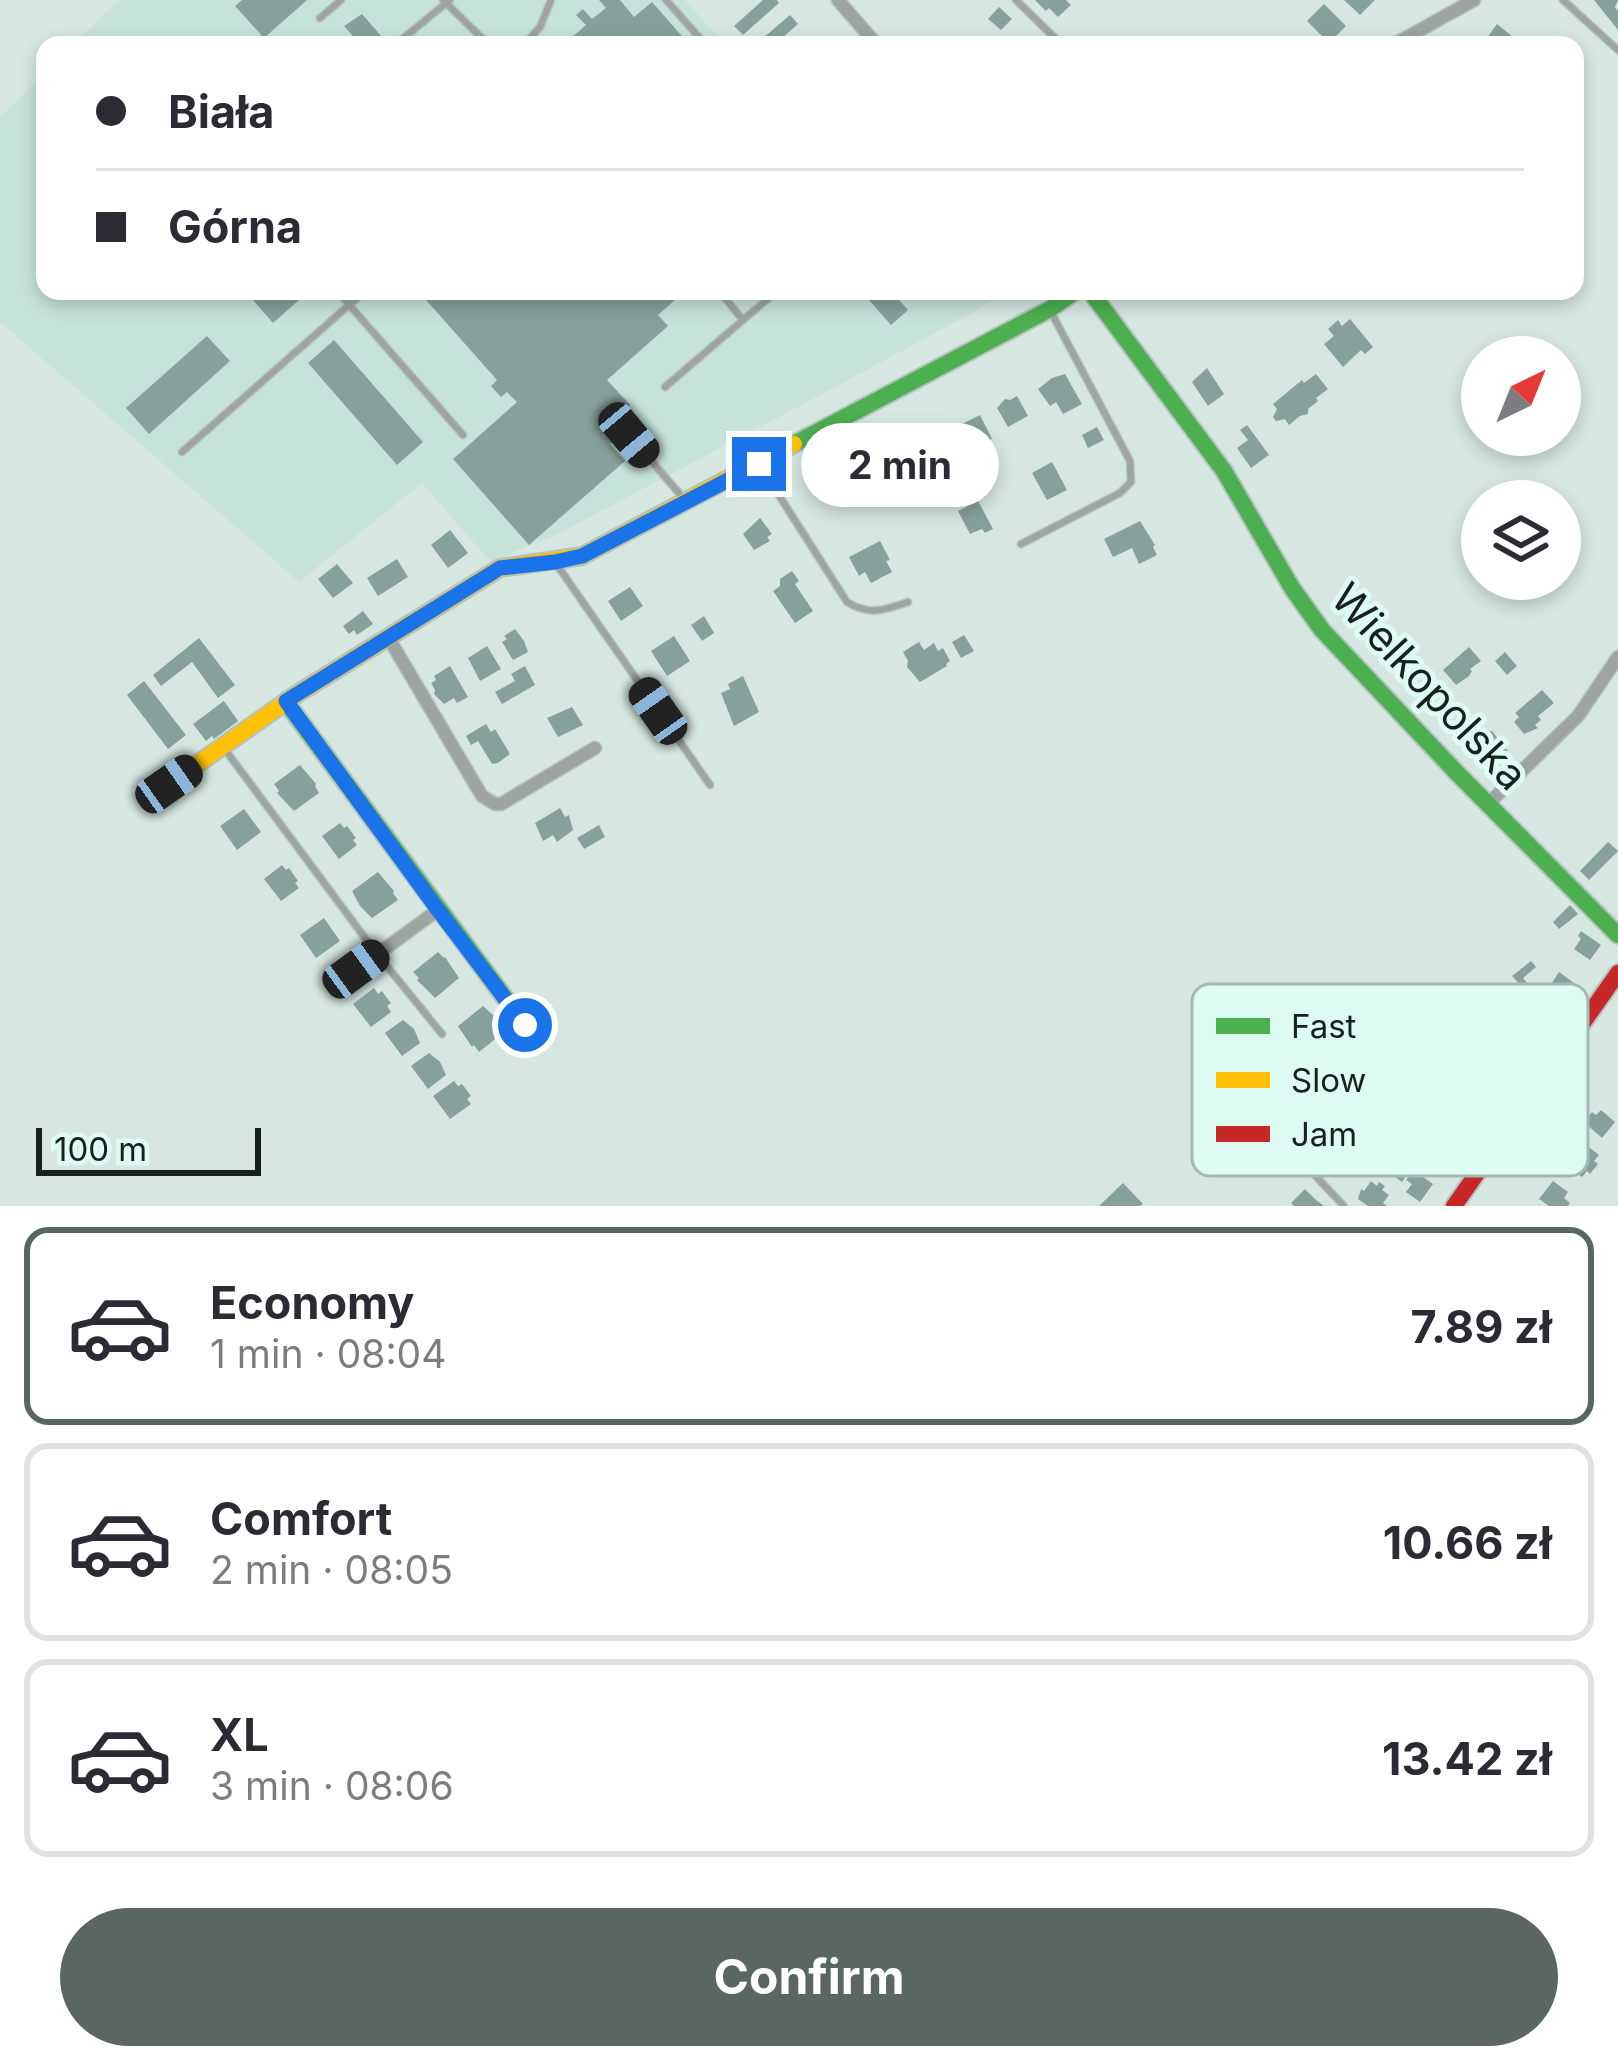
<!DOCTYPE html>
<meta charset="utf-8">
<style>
body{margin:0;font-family:Inter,sans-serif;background:#f7f7f7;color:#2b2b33;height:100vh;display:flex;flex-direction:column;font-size:45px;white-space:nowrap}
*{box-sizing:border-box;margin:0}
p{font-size:39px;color:#7c7c81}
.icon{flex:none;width:66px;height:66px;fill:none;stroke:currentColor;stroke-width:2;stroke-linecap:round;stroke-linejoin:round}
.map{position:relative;height:1206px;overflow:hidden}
.drawer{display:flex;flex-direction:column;background:#fff;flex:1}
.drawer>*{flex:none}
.hud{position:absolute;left:36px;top:36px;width:1548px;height:264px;border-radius:24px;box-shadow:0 6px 18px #0003;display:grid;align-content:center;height:264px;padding:0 60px;background:#fff}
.needle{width:78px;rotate:43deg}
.buttons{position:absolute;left:1461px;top:336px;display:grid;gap:24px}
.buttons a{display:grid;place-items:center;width:120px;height:120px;border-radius:50%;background:#fff;box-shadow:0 6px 18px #0003;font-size:60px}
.scale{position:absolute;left:36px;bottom:30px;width:225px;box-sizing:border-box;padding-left:12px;border:6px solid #16211e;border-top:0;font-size:33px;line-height:42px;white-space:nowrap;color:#16211e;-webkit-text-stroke:9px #ddfbf3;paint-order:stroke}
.end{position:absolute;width:54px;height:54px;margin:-27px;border:15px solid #1a73e8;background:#fff;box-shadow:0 0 0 6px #fff}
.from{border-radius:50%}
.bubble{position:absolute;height:84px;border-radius:42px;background:#fff;box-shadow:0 6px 18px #0003;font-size:39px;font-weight:700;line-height:84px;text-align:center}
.car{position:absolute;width:36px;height:72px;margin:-36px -18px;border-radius:15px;box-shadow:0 0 9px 3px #0007;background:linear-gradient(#222 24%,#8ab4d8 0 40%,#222 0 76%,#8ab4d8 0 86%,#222 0)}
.hud b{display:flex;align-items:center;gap:42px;height:114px;font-size:45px}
.hud b+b{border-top:3px solid #e1e1e2}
.hud i{width:30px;height:30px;background:#2b2b33}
ul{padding:21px 0 0;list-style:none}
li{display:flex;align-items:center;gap:36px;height:198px;margin:0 24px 18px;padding:0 36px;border:6px solid #e1e1e2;border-radius:24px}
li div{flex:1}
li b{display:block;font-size:45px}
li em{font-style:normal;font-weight:700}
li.on{border-color:#596663}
li>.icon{width:108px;height:108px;stroke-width:1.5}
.action{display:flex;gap:24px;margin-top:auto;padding:24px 60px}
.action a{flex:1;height:138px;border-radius:72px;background:#596663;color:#fff;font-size:48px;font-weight:700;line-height:138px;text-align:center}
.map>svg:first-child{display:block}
.built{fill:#c6e3db}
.building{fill:#86a19b}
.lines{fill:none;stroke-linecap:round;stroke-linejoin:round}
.lane-casing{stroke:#b5c2be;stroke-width:9}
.street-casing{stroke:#b5c2be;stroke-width:15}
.fast-casing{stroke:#b5c2be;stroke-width:20}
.slow-casing{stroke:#b5c2be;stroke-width:20}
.jam-casing{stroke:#b5c2be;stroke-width:20}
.lane{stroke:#9da4a2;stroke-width:6}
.street{stroke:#9da4a2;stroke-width:12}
.fast{stroke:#4caf50;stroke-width:16}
.slow{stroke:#ffc107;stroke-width:16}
.jam{stroke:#c62828;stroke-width:16}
.route{stroke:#1a73e8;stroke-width:15}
.labels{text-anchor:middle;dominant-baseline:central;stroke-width:10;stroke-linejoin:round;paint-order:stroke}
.street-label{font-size:42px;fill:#16211e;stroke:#ddfbf3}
.key{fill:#ddfbf3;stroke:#a1bab3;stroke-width:3}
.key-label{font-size:33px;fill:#16211e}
</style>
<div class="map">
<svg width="1618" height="1206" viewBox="0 0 1618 1206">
<rect width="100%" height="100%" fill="#d6e7e2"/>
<g class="built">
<polygon points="119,0 685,0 725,45 73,45"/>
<polygon points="45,73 45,291 1012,291 826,392 554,536 511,553 493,565 422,483 299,582 0,322 0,117"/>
</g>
<g class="building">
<polygon points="242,0 307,0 264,38 235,6"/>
<polygon points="599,0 620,0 634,17 652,2 688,43 563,45 586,25 576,15 583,9 592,19 606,8"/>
<polygon points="763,0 777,0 779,3 743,35 734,26"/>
<polygon points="1035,0 1066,0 1071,5 1058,17 1049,8 1046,11"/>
<polygon points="1344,0 1375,0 1360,15"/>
<polygon points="1594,0 1618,0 1615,7 1618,11 1618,30"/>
<polygon points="1324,4 1346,26 1329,43 1307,21"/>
<polygon points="999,7 1012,19 1001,30 988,19"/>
<polygon points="362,14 382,37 373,45 362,45 359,42 349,45 345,41 352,35 344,26"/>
<polygon points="790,15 798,24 774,45 755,45"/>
<polygon points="1497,24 1518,41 1515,45 1482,45"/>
<polygon points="245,291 291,291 299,300 273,323"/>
<polygon points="418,291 685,291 658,315 668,326 607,380 630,405 628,407 633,413 616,428 620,435 610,444 625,461 529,545 453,459 517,402 507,392 501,397 491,386 497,380"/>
<polygon points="861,291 891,291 908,310 891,325"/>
<polygon points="1350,319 1373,347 1365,354 1361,350 1343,367 1324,344 1334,336 1328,329 1338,320 1342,326"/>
<polygon points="207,336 230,361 149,434 126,408"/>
<polygon points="334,340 423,442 397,465 308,363"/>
<polygon points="1207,368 1224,394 1208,406 1192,382"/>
<polygon points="1065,374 1082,404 1063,414 1056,402 1050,406 1038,389 1052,378"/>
<polygon points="1316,374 1328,389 1316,398 1318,401 1308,409 1308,414 1300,416 1289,425 1285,419 1276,421 1273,417 1277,409 1273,404 1302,380 1304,383"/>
<polygon points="1017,396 1028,416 1008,427 997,408 1005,399 1010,400"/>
<polygon points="980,415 992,439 972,448 960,425"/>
<polygon points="1247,425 1269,455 1251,468 1237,448 1248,440 1240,430"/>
<polygon points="1097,427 1104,440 1088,448 1082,435"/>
<polygon points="946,431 959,458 938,469 925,443"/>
<polygon points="910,451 925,480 920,485 909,488 904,481 881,498 876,491 866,501 855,502 846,486 855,480 852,476 866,472 871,480 878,476 876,474 888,468 891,472 898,469 896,464 900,462 898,458"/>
<polygon points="1052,462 1067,490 1047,500 1032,473"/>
<polygon points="978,501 993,529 985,533 982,529 970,534 958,511"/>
<polygon points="760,518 772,534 767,537 770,541 754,550 743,534"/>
<polygon points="1140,521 1155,545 1153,547 1157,555 1139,564 1132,548 1113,557 1104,539"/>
<polygon points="450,530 468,553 448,568 431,545"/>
<polygon points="880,541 890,560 886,561 892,572 871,583 865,572 859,576 849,557"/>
<polygon points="397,559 408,577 378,596 367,578"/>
<polygon points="337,564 353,583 333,598 318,579"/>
<polygon points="792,571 799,581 795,584 813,611 795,623 773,591 780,586 780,579"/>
<polygon points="630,587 643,606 621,621 608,601"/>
<polygon points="363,611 373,624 357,635 354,630 349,634 343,626"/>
<polygon points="704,616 714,633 702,641 691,625"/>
<polygon points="515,629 524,641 528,652 513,660 502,642 507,639 504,636"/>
<polygon points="964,635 974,651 961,658 952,642"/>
<polygon points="674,636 690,661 667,676 651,651"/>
<polygon points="199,638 235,685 218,698 192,662 161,686 153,675"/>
<polygon points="919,642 924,650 934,643 938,651 943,648 950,661 946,664 947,666 920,682 907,667 908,661 903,652"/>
<polygon points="487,646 501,669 480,681 468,658"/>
<polygon points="1469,647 1481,661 1470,669 1472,671 1469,676 1456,685 1443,670"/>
<polygon points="1505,652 1517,666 1507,675 1495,661"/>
<polygon points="450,666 468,697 457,703 454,698 444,704 434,694 435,690 431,683 436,680 434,676"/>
<polygon points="525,666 535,685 502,704 495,692 515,681 511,674"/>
<polygon points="743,676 759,712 734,726 721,693 730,689 728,684"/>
<polygon points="144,681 186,735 168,749 127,695"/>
<polygon points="1542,690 1554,703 1538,716 1541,720 1535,725 1538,728 1524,734 1514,722 1519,717 1515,713"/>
<polygon points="224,701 238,721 214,739 212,736 206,741 193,724"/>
<polygon points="572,707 583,725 558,737 547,718"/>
<polygon points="486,724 491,732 495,729 510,754 498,763 492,764 478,741 471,745 466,736"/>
<polygon points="1489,731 1492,731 1508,751 1499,761 1497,759 1492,764 1481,750 1487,746 1481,739"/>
<polygon points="300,765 316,784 315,786 319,793 294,811 277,793 279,791 274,784"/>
<polygon points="560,808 565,817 569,815 573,830 557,842 553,835 543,841 535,823"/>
<polygon points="244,809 261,832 237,850 220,826"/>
<polygon points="340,823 344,828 347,826 356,838 353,840 357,845 339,859 322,836"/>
<polygon points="599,825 605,837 584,849 577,838"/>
<polygon points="1608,842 1618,851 1589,880 1580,871"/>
<polygon points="282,865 286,870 289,868 298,881 295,883 299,888 281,901 264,879"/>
<polygon points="378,872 394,891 393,893 398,900 372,918 360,906 352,891"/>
<polygon points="1570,905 1578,914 1559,929 1553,922"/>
<polygon points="324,918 340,941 316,958 300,935"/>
<polygon points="1581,931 1601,945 1590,960 1574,949 1581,939 1578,936"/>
<polygon points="438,952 444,958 445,957 459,978 435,998 417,980 419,978 413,972"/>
<polygon points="1531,961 1536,967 1523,978 1538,995 1557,1007 1545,1024 1530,1013 1537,1003 1512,976"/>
<polygon points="1559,972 1574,983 1562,999 1548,989"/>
<polygon points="374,988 378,994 382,991 387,998 391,1003 387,1006 391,1012 371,1027 353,1004"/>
<polygon points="483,1006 495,1017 504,1032 479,1052 474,1045 472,1047 458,1026"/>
<polygon points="403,1020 414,1029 420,1043 402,1056 385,1033"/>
<polygon points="429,1053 440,1062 446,1075 428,1089 411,1066"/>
<polygon points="454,1081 458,1086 462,1084 471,1096 467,1099 471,1104 450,1119 433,1096"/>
<polygon points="1601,1110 1615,1122 1602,1138 1584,1122 1592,1112 1596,1115"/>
<polygon points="1581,1141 1599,1155 1594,1161 1598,1164 1590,1174 1587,1171 1582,1177 1564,1163"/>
<polygon points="1395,1157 1401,1161 1395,1169 1406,1176 1402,1182 1379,1165 1383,1158 1390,1163"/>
<polygon points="1411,1174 1416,1178 1419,1174 1433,1184 1420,1202 1406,1192 1412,1184 1406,1180"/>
<polygon points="1371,1181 1377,1186 1379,1182 1385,1186 1382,1190 1389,1195 1383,1203 1387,1206 1368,1206 1358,1199 1361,1189 1364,1191"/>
<polygon points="1553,1181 1568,1192 1564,1198 1570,1203 1568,1206 1549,1206 1539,1199"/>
<polygon points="1123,1183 1143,1204 1140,1206 1099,1206"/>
<polygon points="1305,1189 1316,1200 1324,1206 1294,1206 1291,1203"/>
</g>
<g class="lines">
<defs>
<g id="lane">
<polyline points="443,0 489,45"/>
<polyline points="666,0 706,45"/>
<polyline points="1016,0 1062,45"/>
<polyline points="1563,0 1618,50"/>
<polyline points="320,18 341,0"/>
<polyline points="395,45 450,0"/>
<polyline points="524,45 540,27 551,0"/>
<polyline points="337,291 463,435"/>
<polyline points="719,291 743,320 777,291"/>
<polyline points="665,387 743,320"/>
<polyline points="629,435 684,499"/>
<polyline points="182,452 365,291"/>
<path d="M759 464 847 602C869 616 885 610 908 602"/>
<polyline points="1021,544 1120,493 1131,482 1130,461 1051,312"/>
<polyline points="557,565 710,785"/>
<polyline points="226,751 377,954 442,1034"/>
<polyline points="1256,1113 1344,1206"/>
</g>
<g id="street">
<polyline points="838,0 877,45"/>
<polyline points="1393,45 1474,0"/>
<polyline points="388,637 482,796 495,804 501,804 595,748"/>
<polyline points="1489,803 1578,716 1618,657"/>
<polyline points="335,985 438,910"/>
</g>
<g id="fast">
<polyline points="1090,291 1224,471 1292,588 1322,630 1456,772 1618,935"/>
<polyline points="794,444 1050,309 1076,291"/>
<polyline points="286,702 525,1025"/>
</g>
<polyline id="slow" points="169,784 297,694 500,568 582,556 794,444"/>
<polyline id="jam" points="1454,1206 1618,973"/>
</defs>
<use href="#lane" class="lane-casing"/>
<use href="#street" class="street-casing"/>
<use href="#fast" class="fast-casing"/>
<use href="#slow" class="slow-casing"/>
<use href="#jam" class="jam-casing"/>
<use href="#lane" class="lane"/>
<use href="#street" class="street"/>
<use href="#fast" class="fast"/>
<use href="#slow" class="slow"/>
<use href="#jam" class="jam"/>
</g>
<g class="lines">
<polyline class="route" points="525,1025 438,910 286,701 500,568 555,562 582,556 759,464"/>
</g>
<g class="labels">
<g class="street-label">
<text transform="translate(1430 686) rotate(47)">Wielkopolska</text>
</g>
</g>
<rect x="1192" y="984" width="396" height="192" rx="18" class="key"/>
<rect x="1216" y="1018" width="54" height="16" fill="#4caf50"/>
<rect x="1216" y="1072" width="54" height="16" fill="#ffc107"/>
<rect x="1216" y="1126" width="54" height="16" fill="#c62828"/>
<g class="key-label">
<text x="1291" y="1038">Fast</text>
<text x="1291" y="1092">Slow</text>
<text x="1291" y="1146">Jam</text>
</g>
</svg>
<div class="buttons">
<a><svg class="needle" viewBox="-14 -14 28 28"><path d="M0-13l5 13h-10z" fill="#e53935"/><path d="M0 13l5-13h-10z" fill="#7c7c81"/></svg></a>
<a><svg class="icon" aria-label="layers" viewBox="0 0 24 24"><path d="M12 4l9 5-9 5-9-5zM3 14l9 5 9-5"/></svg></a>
</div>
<div class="scale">100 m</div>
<i class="end from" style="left:525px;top:1025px"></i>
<i class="end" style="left:759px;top:464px"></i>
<div class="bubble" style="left:801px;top:423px;width:198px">2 min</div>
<i class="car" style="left:629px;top:435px;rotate:140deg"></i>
<i class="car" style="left:658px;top:711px;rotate:325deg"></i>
<i class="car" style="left:169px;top:784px;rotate:55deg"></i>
<i class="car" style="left:356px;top:969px;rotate:54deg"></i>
<div class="hud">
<b><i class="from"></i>Biała</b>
<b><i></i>Górna</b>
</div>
</div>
<section class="drawer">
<ul>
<li class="on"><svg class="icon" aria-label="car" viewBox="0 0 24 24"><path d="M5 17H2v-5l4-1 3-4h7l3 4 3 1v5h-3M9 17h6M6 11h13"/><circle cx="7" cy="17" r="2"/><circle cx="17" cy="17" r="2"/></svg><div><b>Economy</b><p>1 min · 08:04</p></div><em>7.89 zł</em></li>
<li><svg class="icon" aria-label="car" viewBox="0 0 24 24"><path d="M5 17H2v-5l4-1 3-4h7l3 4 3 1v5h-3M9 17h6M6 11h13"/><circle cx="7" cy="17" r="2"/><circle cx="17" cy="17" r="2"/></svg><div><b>Comfort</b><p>2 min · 08:05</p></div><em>10.66 zł</em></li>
<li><svg class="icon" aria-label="car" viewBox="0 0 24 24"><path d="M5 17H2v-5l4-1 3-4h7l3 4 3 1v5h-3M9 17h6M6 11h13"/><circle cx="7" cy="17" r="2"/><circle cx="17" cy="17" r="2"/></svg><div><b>XL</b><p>3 min · 08:06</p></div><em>13.42 zł</em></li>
</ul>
<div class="action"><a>Confirm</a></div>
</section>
